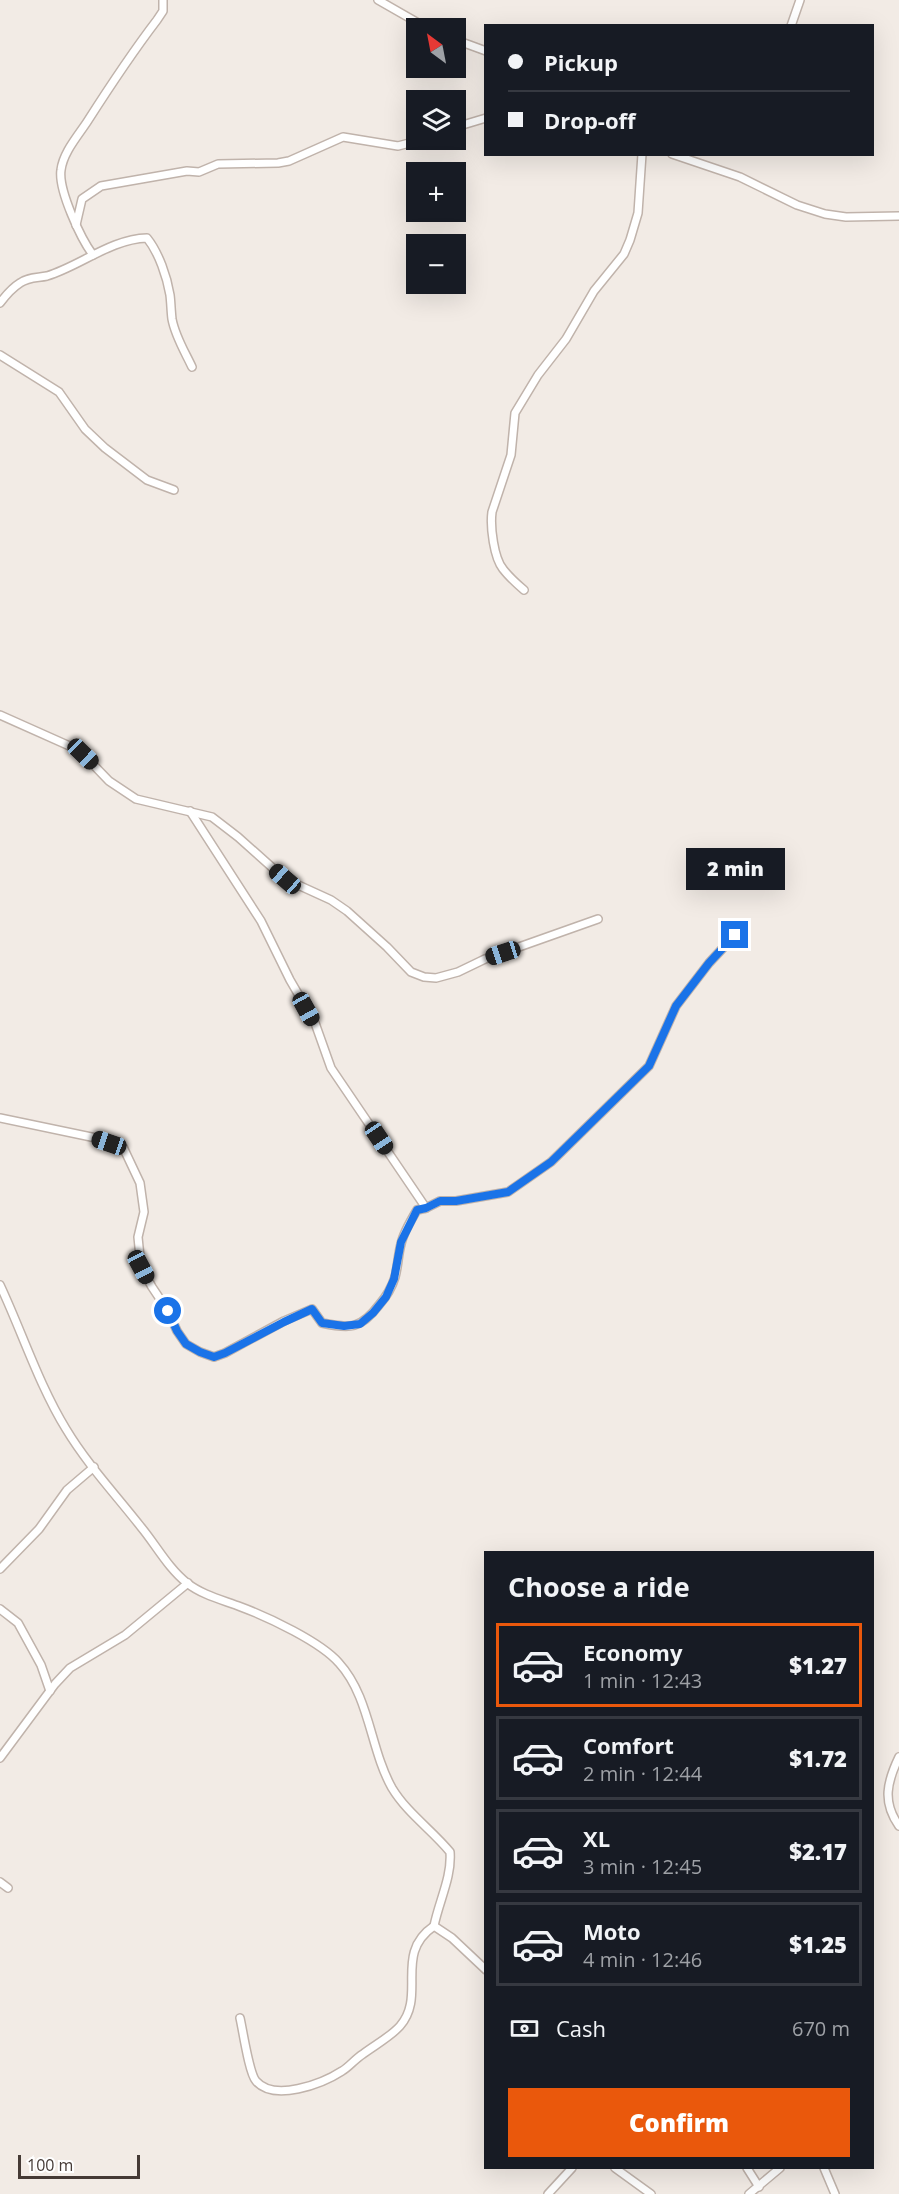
<!DOCTYPE html>
<meta charset="utf-8">
<style>
body{margin:0;font-family:"Open Sans",sans-serif;background:#242831;color:#f1f3f6;height:100vh;display:flex;flex-direction:column;font-size:22px;white-space:nowrap}
*{box-sizing:border-box;margin:0}
p{font-size:20px;color:#9ea1a6}
.icon{flex:none;width:33px;height:33px;fill:none;stroke:currentColor;stroke-width:2;stroke-linecap:round;stroke-linejoin:round}
.map{position:relative;flex:1;overflow:hidden}
.details{position:absolute;left:484px;top:1551px;width:390px;height:618px;display:flex;flex-direction:column;background:#171b24;border-radius:0px;box-shadow:0 6px 24px #0002}
.details>*{flex:none}
.guide{position:absolute;left:484px;top:24px;width:390px;height:132px;border-radius:0px;box-shadow:0 6px 24px #0002;display:grid;align-content:center;height:132px;padding:0 24px;background:#171b24}
.needle{width:39px;rotate:328deg}
.fabs{position:absolute;left:406px;top:18px;display:grid;gap:12px}
.fabs a{display:grid;place-items:center;width:60px;height:60px;border-radius:0px;background:#171b24;box-shadow:0 6px 24px #0002;font-size:30px}
.scale{position:absolute;left:18px;bottom:15px;width:122px;box-sizing:border-box;padding-left:6px;border:3px solid #453a35;border-top:0;font-size:16px;line-height:21px;white-space:nowrap;color:#453a35;-webkit-text-stroke:4px #fff;paint-order:stroke}
.end{position:absolute;width:27px;height:27px;margin:-14px;border:8px solid #1a73e8;background:#fff;box-shadow:0 0 0 3px #fff}
.from{border-radius:50%}
.bubble{position:absolute;height:42px;border-radius:0px;background:#171b24;box-shadow:0 6px 24px #0002;font-size:20px;font-weight:800;line-height:42px;text-align:center}
.car{position:absolute;width:18px;height:36px;margin:-18px -9px;border-radius:8px;box-shadow:0 0 4px 2px #0007;background:linear-gradient(#222 24%,#8ab4d8 0 40%,#222 0 76%,#8ab4d8 0 86%,#222 0)}
.guide b{display:flex;align-items:center;gap:21px;height:57px;font-size:22px}
.guide b+b{border-top:2px solid #363941}
.guide i{width:15px;height:15px;background:#f1f3f6}
ul{padding:0;list-style:none}
li{display:flex;align-items:center;gap:18px;height:84px;margin:0 12px 9px;padding:0 12px;border:3px solid #363941;border-radius:0px}
li div{flex:1}
li b{display:block;font-size:22px}
li em{font-style:normal;font-weight:800}
li.selected{border-color:#ea580c}
li>.icon{width:54px;height:54px;stroke-width:1.5}
h2{padding:0 24px;font-size:27px;line-height:72px}
.pay{display:flex;align-items:center;gap:15px;height:66px;padding:0 24px;font-size:22px}
.pay p{margin-inline-start:auto}
.button{display:flex;gap:12px;margin-top:auto;padding:12px 24px}
.button a{flex:1;height:69px;border-radius:0px;background:#ea580c;color:#fff;font-size:24px;font-weight:800;line-height:69px;text-align:center}
.map>svg:first-child{display:block}
.lines{fill:none;stroke-linecap:round;stroke-linejoin:round}
.minor-casing{stroke:#c0b3ab;stroke-width:10}
.minor{stroke:#fff;stroke-width:7}
.route{stroke:#1a73e8;stroke-width:8}
</style>
<div class="map">
<svg width="899" height="2194" viewBox="0 0 899 2194">
<rect width="100%" height="100%" fill="#f2ebe5"/>
<g class="lines">
<defs>
<g id="minor">
<polyline points="378,0 427,28"/>
<polyline points="791,26 800,0"/>
<polyline points="456,40 486,51"/>
<polyline points="456,127 486,118"/>
<polyline points="672,154 740,177 797,205 825,214 846,217 899,216"/>
<polyline points="76,225 82,199 101,186 187,171 199,172 218,164 278,163 289,161 343,137 398,146 421,140"/>
<path d="M93 255C81 239 58 190 61 170 63 153 77 137 87 122 110 86 131 54 157 20L163 11V0"/>
<path d="M0 303C6 295 12 288 20 283 28 277 37 278 47 276 80 266 111 239 147 238 159 253 167 277 170 295 171 303 171 311 172 319 175 336 185 352 192 367"/>
<polyline points="0,355 59,392 85,429 105,448 147,480 174,490"/>
<path d="M524 590C517 584 509 577 503 569 494 558 490 527 492 512L511 455 515 413 538 375 566 339 594 291 624 254 630 240 638 213 642 154"/>
<polyline points="0,715 74,748 83,754 109,781 136,799 212,817 238,837 285,879 331,900 347,911 387,947 411,972 424,977 436,978 458,972 485,959 598,919"/>
<polyline points="190,811 261,921 290,980 315,1023 331,1068 426,1208 440,1201 456,1201 508,1192 551,1162 649,1066 676,1006 709,963 735,935"/>
<path d="M0 1118 96 1138 123 1147 140 1183 144 1212 138 1237 141 1267 152 1287 168 1311 177 1331 186 1344 200 1352 214 1357 225 1353 284 1321 312 1309 322 1323C350 1329 361 1329 379 1305 386 1297 392 1287 395 1277 398 1266 398 1255 401 1244 403 1234 411 1220 417 1210L426 1208"/>
<path d="M0 1285C22 1332 39 1385 66 1429 87 1464 116 1495 141 1527 156 1545 168 1568 187 1583 202 1595 223 1600 241 1607 268 1617 321 1642 339 1663 370 1697 370 1749 392 1788 407 1813 432 1830 450 1852 452 1877 439 1901 434 1926L452 1938 486 1970"/>
<polyline points="0,1569 39,1529 67,1490 94,1467"/>
<polyline points="0,1609 18,1623 41,1665 50,1691"/>
<path d="M899 1757C887 1782 882 1802 899 1826"/>
<polyline points="0,1758 55,1684 70,1668 125,1635 188,1583"/>
<polyline points="0,1882 8,1888"/>
<path d="M240 2018C243 2031 249 2073 256 2081 274 2102 322 2084 342 2071 349 2067 355 2059 363 2054 375 2045 390 2037 400 2026 427 1995 393 1954 434 1926"/>
<polyline points="615,2168 651,2194"/>
<polyline points="747,2168 759,2187"/>
<polyline points="824,2168 835,2194"/>
<polyline points="548,2194 572,2168"/>
<polyline points="749,2194 780,2168"/>
</g>
</defs>
<use href="#minor" class="minor-casing"/>
<use href="#minor" class="minor"/>
</g>
<g class="lines">
<polyline class="route" points="168,1311 177,1331 186,1344 200,1352 214,1357 225,1353 284,1322 312,1309 322,1323 344,1326 360,1324 373,1313 386,1297 394,1279 401,1242 417,1210 426,1208 440,1201 456,1201 508,1192 551,1162 649,1066 676,1006 709,963 735,935"/>
</g>
</svg>
<div class="fabs">
<a><svg class="needle" viewBox="-14 -14 28 28"><path d="M0-13l5 13h-10z" fill="#e53935"/><path d="M0 13l5-13h-10z" fill="#9ea1a6"/></svg></a>
<a><svg class="icon" aria-label="layers" viewBox="0 0 24 24"><path d="M12 4l9 5-9 5-9-5zM3 14l9 5 9-5"/></svg></a>
<a>+</a>
<a>−</a>
</div>
<div class="scale">100 m</div>
<i class="end from" style="left:168px;top:1311px"></i>
<i class="end" style="left:735px;top:935px"></i>
<div class="bubble" style="left:686px;top:848px;width:99px">2 min</div>
<i class="car" style="left:83px;top:754px;rotate:134deg"></i>
<i class="car" style="left:285px;top:879px;rotate:311deg"></i>
<i class="car" style="left:503px;top:953px;rotate:252deg"></i>
<i class="car" style="left:306px;top:1009px;rotate:151deg"></i>
<i class="car" style="left:379px;top:1138px;rotate:146deg"></i>
<i class="car" style="left:109px;top:1143px;rotate:289deg"></i>
<i class="car" style="left:141px;top:1267px;rotate:152deg"></i>
<div class="guide">
<b><i class="from"></i>Pickup</b>
<b><i></i>Drop-off</b>
</div>
<section class="details">
<h2>Choose a ride</h2>
<ul>
<li class="selected"><svg class="icon" aria-label="car" viewBox="0 0 24 24"><path d="M5 17H2v-5l4-1 3-4h7l3 4 3 1v5h-3M9 17h6M6 11h13"/><circle cx="7" cy="17" r="2"/><circle cx="17" cy="17" r="2"/></svg><div><b>Economy</b><p>1 min · 12:43</p></div><em>$1.27</em></li>
<li><svg class="icon" aria-label="car" viewBox="0 0 24 24"><path d="M5 17H2v-5l4-1 3-4h7l3 4 3 1v5h-3M9 17h6M6 11h13"/><circle cx="7" cy="17" r="2"/><circle cx="17" cy="17" r="2"/></svg><div><b>Comfort</b><p>2 min · 12:44</p></div><em>$1.72</em></li>
<li><svg class="icon" aria-label="car" viewBox="0 0 24 24"><path d="M5 17H2v-5l4-1 3-4h7l3 4 3 1v5h-3M9 17h6M6 11h13"/><circle cx="7" cy="17" r="2"/><circle cx="17" cy="17" r="2"/></svg><div><b>XL</b><p>3 min · 12:45</p></div><em>$2.17</em></li>
<li><svg class="icon" aria-label="car" viewBox="0 0 24 24"><path d="M5 17H2v-5l4-1 3-4h7l3 4 3 1v5h-3M9 17h6M6 11h13"/><circle cx="7" cy="17" r="2"/><circle cx="17" cy="17" r="2"/></svg><div><b>Moto</b><p>4 min · 12:46</p></div><em>$1.25</em></li>
</ul>
<div class="pay"><svg class="icon" aria-label="cash" viewBox="0 0 24 24"><path d="M3 7h18v10H3z"/><circle cx="12" cy="12" r="2"/></svg>Cash<p>670 m</p></div>
<div class="button"><a>Confirm</a></div>
</section>
</div>
